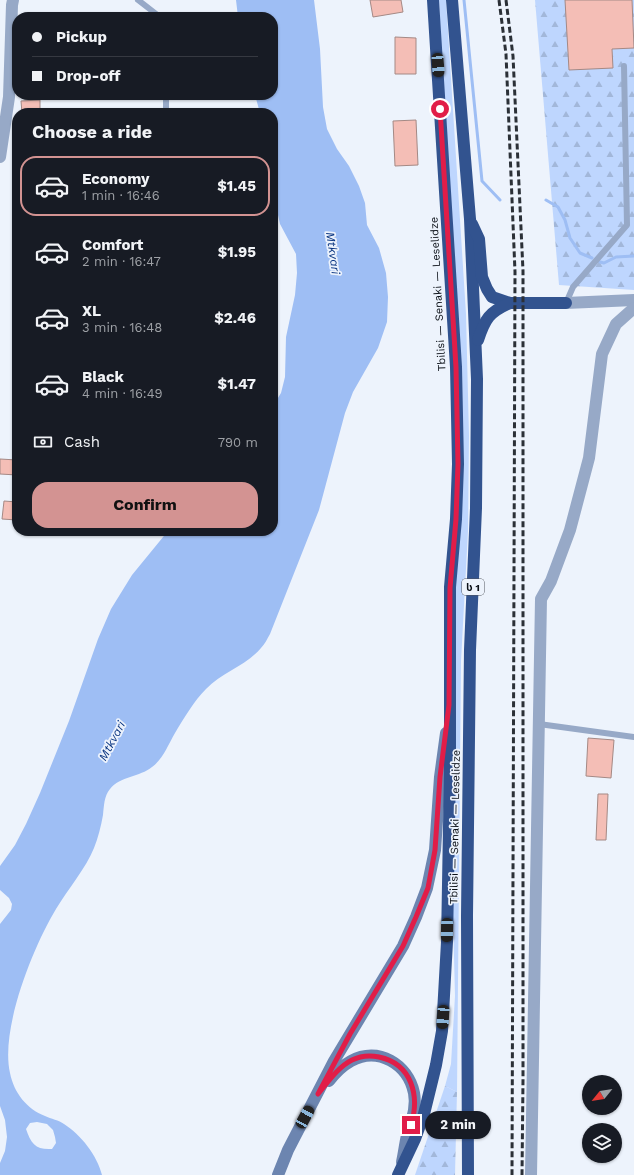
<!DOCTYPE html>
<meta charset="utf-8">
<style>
body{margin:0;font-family:"Work Sans","Noto Sans Georgian",sans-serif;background:#20242c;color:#f1f3f6;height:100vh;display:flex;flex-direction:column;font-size:15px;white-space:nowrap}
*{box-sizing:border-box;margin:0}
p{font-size:13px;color:#9ea1a6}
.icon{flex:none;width:22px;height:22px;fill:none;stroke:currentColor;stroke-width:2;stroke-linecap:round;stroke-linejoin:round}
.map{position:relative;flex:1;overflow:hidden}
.details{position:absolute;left:12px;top:108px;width:266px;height:428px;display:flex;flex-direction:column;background:#171b24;border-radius:16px;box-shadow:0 1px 3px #0004}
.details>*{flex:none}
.banner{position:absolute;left:12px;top:12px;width:266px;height:88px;border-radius:16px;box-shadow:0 1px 3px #0004;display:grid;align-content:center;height:88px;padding:0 20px;background:#171b24}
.needle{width:26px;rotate:240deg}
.controls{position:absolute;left:582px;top:1075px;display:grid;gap:8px}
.controls a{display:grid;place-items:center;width:40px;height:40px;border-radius:50%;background:#171b24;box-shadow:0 1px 3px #0004;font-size:20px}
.end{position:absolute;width:18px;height:18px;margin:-9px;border:5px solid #e11d48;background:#fff;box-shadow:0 0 0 2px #fff}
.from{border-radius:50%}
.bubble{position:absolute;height:28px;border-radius:14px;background:#171b24;box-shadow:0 1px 3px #0004;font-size:13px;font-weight:700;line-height:28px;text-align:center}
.car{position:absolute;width:12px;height:24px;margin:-12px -6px;border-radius:5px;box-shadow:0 0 3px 1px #0007;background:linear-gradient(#222 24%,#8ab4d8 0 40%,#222 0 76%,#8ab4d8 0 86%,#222 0)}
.banner b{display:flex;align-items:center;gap:14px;height:38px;font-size:15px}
.banner b+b{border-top:1px solid #363941}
.banner i{width:10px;height:10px;background:#f1f3f6}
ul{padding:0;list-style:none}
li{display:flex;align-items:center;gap:12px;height:60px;margin:0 8px 6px;padding:0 12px;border:2px solid transparent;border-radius:16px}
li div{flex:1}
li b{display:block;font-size:15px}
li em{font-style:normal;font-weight:700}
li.active{border-color:#d39392}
li>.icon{width:36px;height:36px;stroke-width:1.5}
h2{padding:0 20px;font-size:18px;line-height:48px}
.pay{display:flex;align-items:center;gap:10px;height:44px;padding:0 20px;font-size:15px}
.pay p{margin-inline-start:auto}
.cta{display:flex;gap:8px;margin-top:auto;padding:8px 20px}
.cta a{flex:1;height:46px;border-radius:16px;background:#d39392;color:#111;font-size:16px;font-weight:700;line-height:46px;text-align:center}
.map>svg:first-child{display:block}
.green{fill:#bed6fe}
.forest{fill:url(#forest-firs)}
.water{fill:#9ebef4;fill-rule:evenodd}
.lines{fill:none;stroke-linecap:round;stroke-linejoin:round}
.stream{stroke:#9ebef4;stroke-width:3}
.building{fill:#f4beb6;stroke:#a48985}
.lane{stroke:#97a9c7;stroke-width:6}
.street{stroke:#97a9c7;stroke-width:12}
.secondary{stroke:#6c85b0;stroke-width:12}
.highway{stroke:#32538f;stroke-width:12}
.rail{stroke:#2b3037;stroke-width:3;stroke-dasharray:6 3;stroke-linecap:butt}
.route{stroke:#e11d48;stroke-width:5}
.labels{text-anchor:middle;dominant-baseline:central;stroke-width:3.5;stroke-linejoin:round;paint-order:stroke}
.shield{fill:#edf3fc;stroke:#50555c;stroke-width:1}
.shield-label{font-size:10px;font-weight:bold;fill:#0c1118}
.street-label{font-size:11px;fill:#0c1118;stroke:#edf3fc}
.water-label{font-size:12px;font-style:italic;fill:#0a3581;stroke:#edf3fc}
</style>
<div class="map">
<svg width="634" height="1175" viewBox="0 0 634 1175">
<defs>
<pattern id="forest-firs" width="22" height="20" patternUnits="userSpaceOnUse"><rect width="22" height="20" fill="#bed6fe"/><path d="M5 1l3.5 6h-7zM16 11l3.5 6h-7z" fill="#a2b7d9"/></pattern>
</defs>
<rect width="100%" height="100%" fill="#edf3fc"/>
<polygon class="green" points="439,0 446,0 466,314 469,436 468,531 461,661 457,1092 445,1086 451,1064 455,996 453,916 456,661 453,612 462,494"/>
<g class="forest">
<polygon points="535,0 634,0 634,290 559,285"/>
<polygon points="445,1086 457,1092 455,1175 415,1175"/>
</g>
<path class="water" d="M236 0H314L320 49 323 107 327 129 337 149 349 166 359 186 365 203 367 225 379 248 386 273 388 297 387 322 378 348 353 392 345 413 319 510 270 634C267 639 265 644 261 648 246 666 222 672 206 689 194 701 184 718 175 733 168 745 163 759 152 767 140 777 120 776 110 789 104 796 104 806 103 815 101 826 98 838 94 848 86 868 68 889 56 909 33 947 0 1029 10 1073 14 1093 27 1109 45 1116 51 1119 59 1120 64 1124 81 1135 97 1155 102 1175H0V1163L5 1151 7 1137 5 1120 0 1106V924L11 910 12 904 9 898 0 890V866L15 845 26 824 40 793 69 721 98 639 111 609 132 575 168 531H273V406L281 393 285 377 286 337 295 295 297 273 296 254 280 224 276 206 275 167 273 159V113H260L255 95H273V17H238ZM37 1122 47 1124 53 1130 55 1137 56 1143 52 1149C36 1150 31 1144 26 1129L30 1123Z"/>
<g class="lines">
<g class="stream">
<polyline points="464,0 482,181 500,200"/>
<polyline points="546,200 558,207 565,220 570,238 580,253 592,258"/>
<polyline points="600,262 604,263 616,257 634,256"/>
</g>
</g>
<g class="building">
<polygon points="370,0 401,0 403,12 373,17"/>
<polygon points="565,0 632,0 634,48 612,49 613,68 569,70"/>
<polygon points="395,37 416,38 416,74 395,74"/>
<polygon points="40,100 40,113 22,113 21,101"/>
<polygon points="416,120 418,165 395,166 393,121"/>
<polygon points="0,459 17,460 17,475 0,474"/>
<polygon points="4,501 17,502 17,520 2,519"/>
<polygon points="588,738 614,740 611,778 586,776"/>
<polygon points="598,794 608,794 606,840 596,840"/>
</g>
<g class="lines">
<g class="lane">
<polyline points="138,0 160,17"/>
<polyline points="166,113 166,95"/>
<polyline points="566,303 573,287 627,225 624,66"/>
<polyline points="539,724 634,737"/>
</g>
<g class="street">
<polyline points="0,157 9,97 12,5 13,0"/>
<polyline points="566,303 634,300"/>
<polyline points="531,1175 541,599 551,581 570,530 589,458 602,354 616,324 634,308"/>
</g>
<g class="secondary">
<path d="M329 1081C335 1073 342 1066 351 1061 378 1046 408 1064 414 1093 417 1108 411 1121 407 1135 405 1144 404 1153 402 1162"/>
<polyline points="278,1175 288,1150 334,1061 403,946 416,917 427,888 435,850 440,777 446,733"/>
</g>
<g class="highway">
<polyline points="452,0 470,219 477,379 476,508 470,650 467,916 468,1175"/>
<polyline points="472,224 479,239 482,277 487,289 492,297 510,303 566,303"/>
<path d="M478 340C485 319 489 312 510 303"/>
<polyline points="398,1175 415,1139 424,1114 436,1065 442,1031 447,942 450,769 450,587 456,519 458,464 456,367 433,0"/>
</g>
<g class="rail">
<polyline points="499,0 506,54 515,272 512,1175"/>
<polyline points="506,0 513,56 523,271 523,1080 522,1175"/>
</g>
</g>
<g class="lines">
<path class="route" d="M411 1125C420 1096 412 1064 379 1057 370 1055 360 1056 352 1060 338 1067 328 1082 318 1094L350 1034 403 946 416 917 428 888 435 850 440 777 449 705 450 588 456 519 458 464 456 367 440 109"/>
</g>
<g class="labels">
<rect class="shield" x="462" y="579" width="22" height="16" rx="3"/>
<g class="shield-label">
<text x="473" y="587">ს 1</text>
</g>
<g class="street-label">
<text transform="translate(438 294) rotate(-93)">Tbilisi — Senaki — Leselidze</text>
<text transform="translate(455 827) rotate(-89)">Tbilisi — Senaki — Leselidze</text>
</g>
<g class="water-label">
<text transform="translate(333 253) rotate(82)">Mtkvari</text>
<text transform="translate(112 741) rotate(-62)">Mtkvari</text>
</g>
</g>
</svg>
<div class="controls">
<a><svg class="needle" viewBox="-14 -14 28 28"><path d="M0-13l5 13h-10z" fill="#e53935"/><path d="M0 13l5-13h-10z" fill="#9ea1a6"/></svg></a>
<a><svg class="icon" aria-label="layers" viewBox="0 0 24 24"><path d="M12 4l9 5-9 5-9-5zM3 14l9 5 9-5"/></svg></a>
</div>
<i class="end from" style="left:440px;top:109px"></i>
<i class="end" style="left:411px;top:1125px"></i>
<div class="bubble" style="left:425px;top:1111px;width:66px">2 min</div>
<i class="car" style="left:438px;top:65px;rotate:176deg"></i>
<i class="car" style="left:447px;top:930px;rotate:181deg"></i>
<i class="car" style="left:443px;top:1017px;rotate:184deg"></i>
<i class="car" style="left:305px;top:1117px;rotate:29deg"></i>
<div class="banner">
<b><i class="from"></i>Pickup</b>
<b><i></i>Drop-off</b>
</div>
<section class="details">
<h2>Choose a ride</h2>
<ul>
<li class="active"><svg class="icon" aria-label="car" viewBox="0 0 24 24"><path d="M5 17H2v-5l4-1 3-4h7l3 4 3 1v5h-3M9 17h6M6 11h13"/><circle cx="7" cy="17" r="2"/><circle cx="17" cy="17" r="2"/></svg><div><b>Economy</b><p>1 min · 16:46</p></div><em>$1.45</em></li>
<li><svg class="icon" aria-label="car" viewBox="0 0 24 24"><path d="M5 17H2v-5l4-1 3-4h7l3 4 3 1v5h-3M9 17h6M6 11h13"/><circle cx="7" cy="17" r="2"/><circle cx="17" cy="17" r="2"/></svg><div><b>Comfort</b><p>2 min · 16:47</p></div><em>$1.95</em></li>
<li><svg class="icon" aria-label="car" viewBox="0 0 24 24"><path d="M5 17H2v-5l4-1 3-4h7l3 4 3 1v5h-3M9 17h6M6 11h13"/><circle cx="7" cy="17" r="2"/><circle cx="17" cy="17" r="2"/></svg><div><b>XL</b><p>3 min · 16:48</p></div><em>$2.46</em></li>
<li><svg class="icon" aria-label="car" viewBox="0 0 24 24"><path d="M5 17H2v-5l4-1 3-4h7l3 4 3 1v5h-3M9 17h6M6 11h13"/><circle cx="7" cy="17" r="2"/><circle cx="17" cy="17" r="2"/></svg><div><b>Black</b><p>4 min · 16:49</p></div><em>$1.47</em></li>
</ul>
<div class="pay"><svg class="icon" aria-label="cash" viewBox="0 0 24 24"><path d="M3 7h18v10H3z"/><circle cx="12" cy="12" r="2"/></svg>Cash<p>790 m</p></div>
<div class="cta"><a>Confirm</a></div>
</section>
</div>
